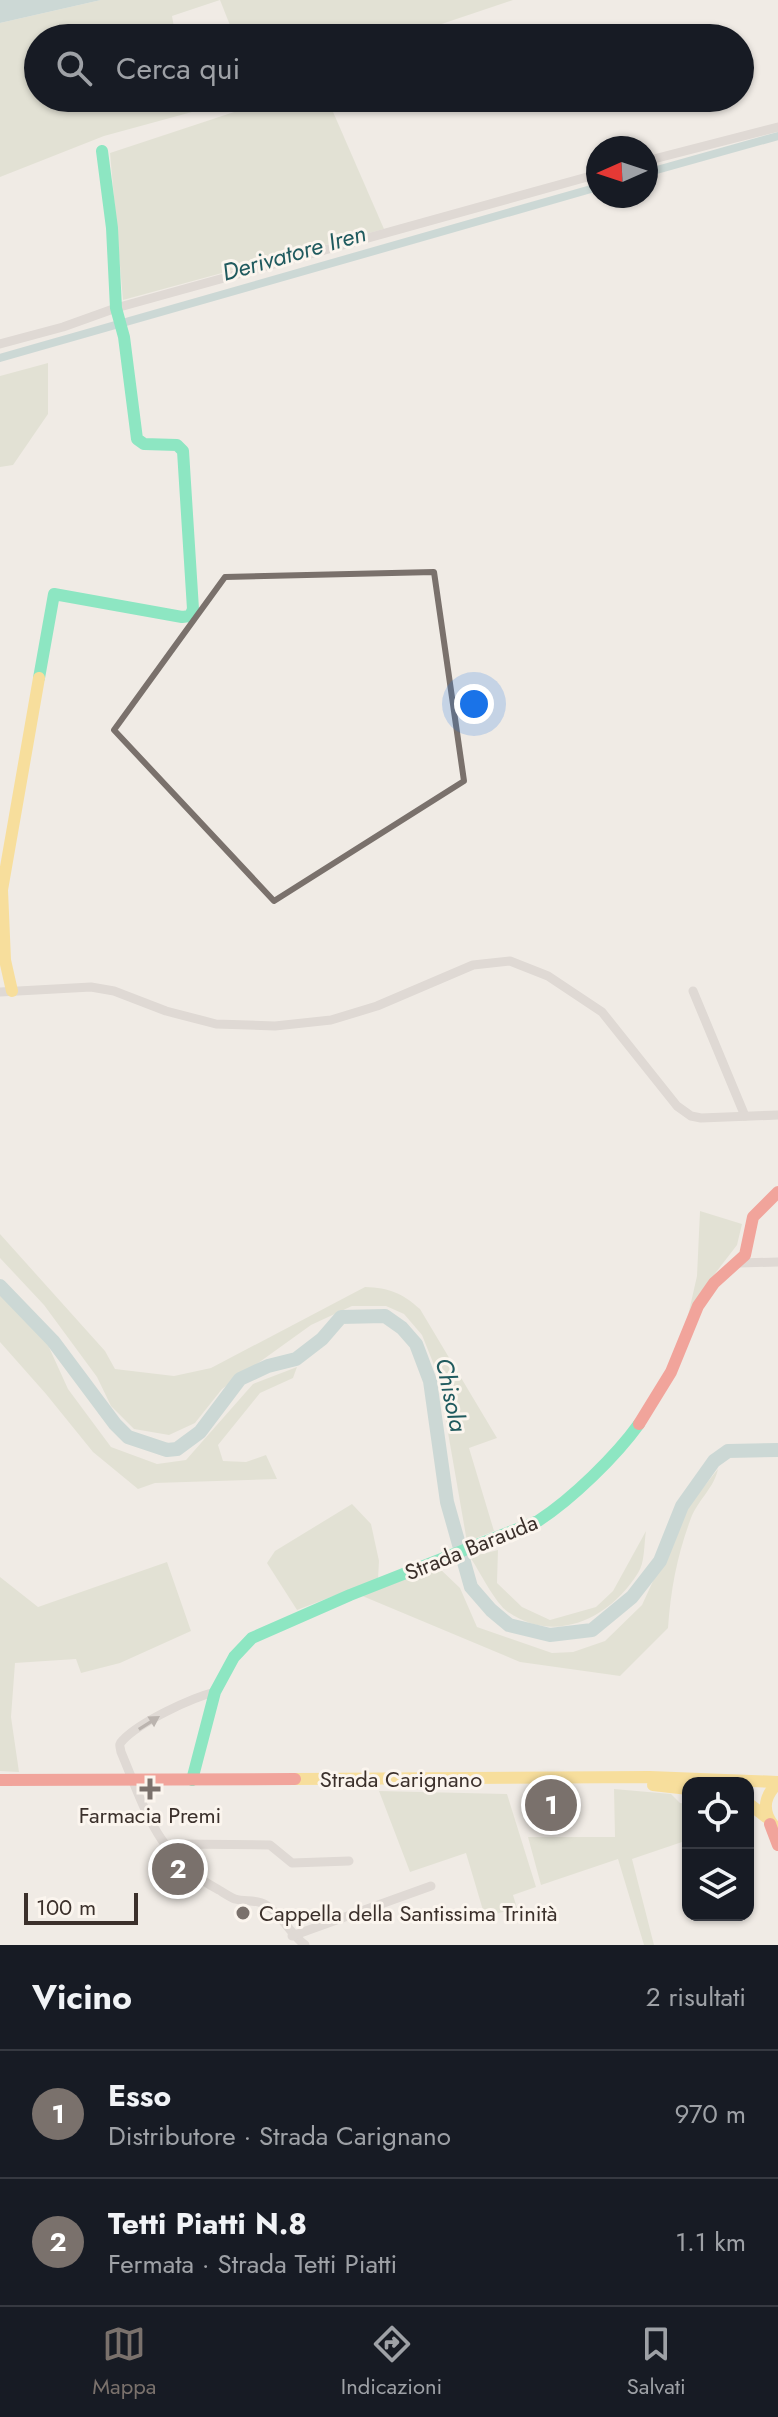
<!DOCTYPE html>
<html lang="it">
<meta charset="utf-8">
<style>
:root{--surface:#171b24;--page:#20242c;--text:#f1f3f6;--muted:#9ea1a6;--line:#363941;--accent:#7a716c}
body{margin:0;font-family:Jost,sans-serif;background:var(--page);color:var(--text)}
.controls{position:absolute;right:24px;bottom:24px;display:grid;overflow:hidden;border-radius:16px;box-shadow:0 2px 6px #0004}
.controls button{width:72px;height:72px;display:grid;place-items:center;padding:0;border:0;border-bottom:2px solid var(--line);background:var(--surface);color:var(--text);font:40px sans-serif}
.compass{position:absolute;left:586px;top:136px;width:72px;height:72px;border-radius:50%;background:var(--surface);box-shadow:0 2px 6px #0004;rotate:267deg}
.scale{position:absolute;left:24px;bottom:20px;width:114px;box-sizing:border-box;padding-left:8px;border:4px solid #3b302b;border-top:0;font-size:22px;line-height:28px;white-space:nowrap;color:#3b302b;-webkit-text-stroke:6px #fbf5ee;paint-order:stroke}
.you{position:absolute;left:474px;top:704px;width:28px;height:28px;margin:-20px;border:6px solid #fff;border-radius:50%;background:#1a73e8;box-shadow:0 0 0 12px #1a73e833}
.badge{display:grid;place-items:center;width:52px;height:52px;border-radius:50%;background:var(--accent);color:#fff;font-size:26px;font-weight:700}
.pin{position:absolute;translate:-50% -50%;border:4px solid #fff;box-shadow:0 2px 8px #0006}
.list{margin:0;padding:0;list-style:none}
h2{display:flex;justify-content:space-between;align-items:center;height:104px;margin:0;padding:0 32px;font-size:34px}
h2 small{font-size:26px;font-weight:400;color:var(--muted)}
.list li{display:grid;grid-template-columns:52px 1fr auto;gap:24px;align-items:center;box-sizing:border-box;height:128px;padding:0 32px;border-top:2px solid var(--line)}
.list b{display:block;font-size:30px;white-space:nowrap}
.list p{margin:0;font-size:26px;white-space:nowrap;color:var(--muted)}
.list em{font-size:26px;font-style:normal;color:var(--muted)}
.icon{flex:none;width:44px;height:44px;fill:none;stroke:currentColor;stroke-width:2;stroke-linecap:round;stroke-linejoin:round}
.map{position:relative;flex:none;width:778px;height:1945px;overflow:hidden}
.search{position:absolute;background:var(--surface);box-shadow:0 2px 6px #0004;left:24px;right:24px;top:24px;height:88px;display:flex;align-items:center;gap:20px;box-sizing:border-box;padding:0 28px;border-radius:44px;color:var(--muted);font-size:30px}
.sheet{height:360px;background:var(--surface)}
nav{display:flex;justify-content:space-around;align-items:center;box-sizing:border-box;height:112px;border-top:2px solid var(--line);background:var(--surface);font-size:22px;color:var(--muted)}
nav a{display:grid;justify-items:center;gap:4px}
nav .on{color:var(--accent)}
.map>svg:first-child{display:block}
.green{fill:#d1d6bf}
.water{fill:#a1c2c1}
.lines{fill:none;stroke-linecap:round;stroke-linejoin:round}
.canal{stroke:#a1c2c1;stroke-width:8}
.river{stroke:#a1c2c1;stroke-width:14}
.street{stroke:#c9c3be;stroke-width:9}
.fast{stroke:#16e098;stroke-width:12}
.slow{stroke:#ffcf43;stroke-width:12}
.jam{stroke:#f24e42;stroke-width:12}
.oneway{fill:#7b726d}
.marked{fill:none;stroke:#7a716c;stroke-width:6;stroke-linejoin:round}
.poi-dot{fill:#7a716c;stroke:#fbf5ee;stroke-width:3}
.labels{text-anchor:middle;stroke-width:6;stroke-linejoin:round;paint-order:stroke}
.street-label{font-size:22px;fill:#3b302b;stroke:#fbf5ee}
.poi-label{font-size:22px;fill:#3b302b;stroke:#fbf5ee}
.water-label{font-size:24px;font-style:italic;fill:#1f5a5e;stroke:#fbf5ee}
</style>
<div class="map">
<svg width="778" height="1945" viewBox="0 0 778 1945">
<rect width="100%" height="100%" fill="#f0ebe5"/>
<g class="green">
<polygon points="101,0 220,0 172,16 176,38 38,38 38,98 189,98 192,112 104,136 0,177 0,23"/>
<polygon points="220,0 513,0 400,38 235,38"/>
<polygon points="276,98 327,98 384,229 123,300 110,153"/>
<polygon points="48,363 48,414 13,465 0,467 0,376"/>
<polygon points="700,1211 742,1224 737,1245 700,1293 687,1320 697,1276"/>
<path d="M0,1234L105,1351L115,1369L174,1376L211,1368L365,1287C390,1288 402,1293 420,1309L497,1438L469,1448L494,1531L467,1542L438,1375L422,1335L404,1314L386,1306H352L311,1325L222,1389L195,1423L169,1435L134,1429L111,1406L97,1377L44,1305L0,1258Z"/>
<polygon points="0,1295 23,1316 48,1345 68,1389 111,1447 157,1464 186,1460 253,1384 297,1367 293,1378 260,1393 218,1445 223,1461 246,1462 266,1455 277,1479 155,1483 138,1489 93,1452 46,1394 0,1342"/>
<path d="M718,1469C714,1488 698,1500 691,1518C677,1556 671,1588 668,1628L620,1676L520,1662L360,1595L438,1567L460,1588L477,1627L552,1653L573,1652L605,1641L642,1605L686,1509Z"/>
<polygon points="352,1504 371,1524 379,1561 378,1579 297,1610 267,1563 275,1551"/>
<path d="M646,1531C644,1543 645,1563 638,1573C610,1618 556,1645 508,1612C495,1603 480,1572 470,1557L498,1550L497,1583L522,1607L550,1620L596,1607L613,1591Z"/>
<polygon points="167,1562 191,1631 120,1663 81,1673 76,1659 15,1663 11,1717 19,1772 0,1771 0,1577 38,1607"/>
<polygon points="614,1789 671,1794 680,1803 688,1804 688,1840 632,1859 654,1945 644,1945 618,1859 541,1885 528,1837 615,1837"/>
<polygon points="379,1791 507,1794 536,1887 513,1895 517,1908 485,1917 466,1853 410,1872"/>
</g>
<polygon class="water" points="0,0 101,0 0,23"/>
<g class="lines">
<g class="canal">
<polyline points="646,173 778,136"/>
<polyline points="0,358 598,187"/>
</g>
<polyline class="river" points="0,1286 53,1341 115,1424 128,1437 167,1450 177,1449 200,1432 240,1379 268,1366 296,1359 322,1339 341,1317 385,1316 402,1328 416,1344 430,1381 447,1502 471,1587 491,1610 509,1625 550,1635 592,1630 632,1597 660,1561 682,1506 714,1461 728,1451 778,1450"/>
<g class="street">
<polyline points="646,161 778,127"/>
<polyline points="0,344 63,327 116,308 598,174"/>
<polyline points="693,991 745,1116"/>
<polyline points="0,992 91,987 114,991 166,1011 216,1024 275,1026 331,1020 377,1006 473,965 510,961 548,976 602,1012 677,1106 691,1116 701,1118 778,1115"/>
<polyline points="739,1263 778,1262"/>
<path d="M215,1692C191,1698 140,1722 123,1740C118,1745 120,1745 121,1752C146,1811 157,1857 219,1890C224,1893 230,1897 235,1899C245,1902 257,1899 266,1905C281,1914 290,1934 305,1945"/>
<polyline points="168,1848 178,1844 270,1845 292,1863 349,1861"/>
<polyline points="292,1936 431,1886"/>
</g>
<g class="fast">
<polyline points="39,678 54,594 182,617 190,616 193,609 183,451 177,445 144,444 137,439 124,337 116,308 112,228 102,151"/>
<path d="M192,1780L215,1692L234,1657L252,1638L350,1595L538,1521C572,1499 616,1456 639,1424"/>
</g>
<g class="slow">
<polyline points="12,991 5,960 2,890 39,678"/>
<polyline points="295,1779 650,1777 778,1782"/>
<polyline points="653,1785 688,1789"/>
<polyline points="748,1803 766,1817"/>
<path d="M777,1829C762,1814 762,1798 778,1783"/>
</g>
<g class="jam">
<polyline points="639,1424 671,1372 698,1306 714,1283 745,1255 753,1217 778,1192"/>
<polyline points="0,1780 295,1779"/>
<polyline points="770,1824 778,1845"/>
</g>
</g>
<defs><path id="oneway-solid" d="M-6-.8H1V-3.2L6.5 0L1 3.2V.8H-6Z" transform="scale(2)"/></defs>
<use class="oneway" href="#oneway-solid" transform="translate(149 1723) rotate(-32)"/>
<path d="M0 0H778V1945H0ZM434,572L464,781L274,901L114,730L225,577Z" fill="#f0ebe5" fill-opacity=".55" fill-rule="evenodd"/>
<path class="marked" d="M434,572L464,781L274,901L114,730L225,577Z"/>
<g class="poi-dot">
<path d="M146 1777h8v8h8v8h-8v8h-8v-8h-8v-8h8z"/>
<circle cx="243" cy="1913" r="8"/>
</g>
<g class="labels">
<g class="street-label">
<text transform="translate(471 1547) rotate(-22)" y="8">Strada Barauda</text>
<text x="401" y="1787">Strada Carignano</text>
</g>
<g class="poi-label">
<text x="150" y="1823">Farmacia Premi</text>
<text x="259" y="1921" text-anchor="start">Cappella della Santissima Trinità</text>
</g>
<g class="water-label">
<text transform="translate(294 253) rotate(-16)" y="8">Derivatore Iren</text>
<text transform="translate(451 1395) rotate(78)" y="8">Chisola</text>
</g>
</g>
</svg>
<div class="controls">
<button><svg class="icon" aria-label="locate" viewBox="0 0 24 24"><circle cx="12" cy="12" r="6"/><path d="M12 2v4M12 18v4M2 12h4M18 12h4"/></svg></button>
<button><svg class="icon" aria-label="layers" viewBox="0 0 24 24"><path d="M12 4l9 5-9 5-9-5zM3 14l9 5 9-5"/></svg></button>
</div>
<svg class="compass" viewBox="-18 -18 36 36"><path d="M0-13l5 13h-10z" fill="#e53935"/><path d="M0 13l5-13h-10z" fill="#9ea1a6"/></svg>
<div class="scale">100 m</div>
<div class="you"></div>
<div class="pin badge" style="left:551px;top:1805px">1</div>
<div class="pin badge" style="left:178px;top:1869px">2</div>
<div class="search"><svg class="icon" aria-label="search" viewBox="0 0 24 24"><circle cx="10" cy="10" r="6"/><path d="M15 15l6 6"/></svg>Cerca qui</div>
</div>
<section class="sheet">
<h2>Vicino<small>2 risultati</small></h2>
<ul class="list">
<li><span class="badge">1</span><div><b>Esso</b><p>Distributore · Strada Carignano</p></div><em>970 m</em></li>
<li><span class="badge">2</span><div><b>Tetti Piatti N.8</b><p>Fermata · Strada Tetti Piatti</p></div><em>1.1 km</em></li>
</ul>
</section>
<nav>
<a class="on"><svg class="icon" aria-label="map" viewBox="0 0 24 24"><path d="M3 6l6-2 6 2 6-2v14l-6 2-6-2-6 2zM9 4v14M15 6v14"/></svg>Mappa</a>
<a><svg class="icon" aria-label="directions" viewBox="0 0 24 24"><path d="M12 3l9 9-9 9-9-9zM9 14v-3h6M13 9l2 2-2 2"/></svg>Indicazioni</a>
<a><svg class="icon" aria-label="saved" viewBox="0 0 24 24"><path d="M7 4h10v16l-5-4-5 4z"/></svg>Salvati</a>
</nav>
